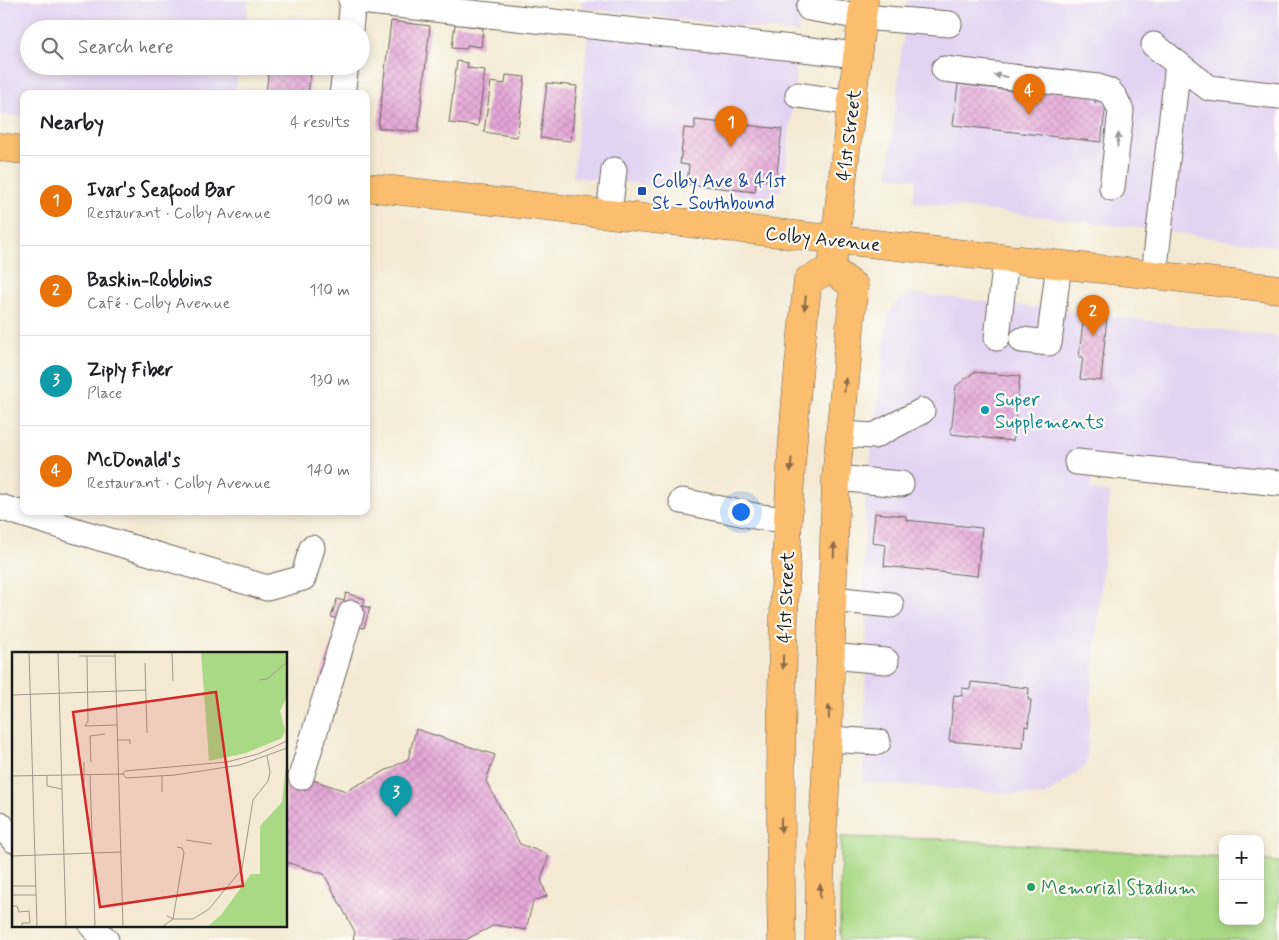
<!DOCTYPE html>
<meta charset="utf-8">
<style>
:root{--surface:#fff;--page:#f2f2f2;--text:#202124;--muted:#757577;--line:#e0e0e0;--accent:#1f6fb2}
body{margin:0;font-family:Mynerve,sans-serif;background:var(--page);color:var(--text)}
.controls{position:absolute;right:15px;bottom:15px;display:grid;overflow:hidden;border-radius:10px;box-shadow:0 2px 8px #0003}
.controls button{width:45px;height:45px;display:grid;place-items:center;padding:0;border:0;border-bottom:1px solid var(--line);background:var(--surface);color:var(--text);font:25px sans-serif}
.you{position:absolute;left:740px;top:511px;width:18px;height:18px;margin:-12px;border:4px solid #fff;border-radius:50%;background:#1a73e8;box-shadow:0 0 0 8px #1a73e833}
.badge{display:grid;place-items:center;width:32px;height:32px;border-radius:50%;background:var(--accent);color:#fff;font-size:16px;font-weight:700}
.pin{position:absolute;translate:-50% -41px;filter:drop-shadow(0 1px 2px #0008)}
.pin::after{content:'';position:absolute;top:26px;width:18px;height:15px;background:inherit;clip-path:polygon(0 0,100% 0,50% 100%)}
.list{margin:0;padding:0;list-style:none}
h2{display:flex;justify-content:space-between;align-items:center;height:65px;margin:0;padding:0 20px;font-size:21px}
h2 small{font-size:16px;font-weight:400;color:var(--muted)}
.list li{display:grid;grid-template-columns:32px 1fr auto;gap:15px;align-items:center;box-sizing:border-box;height:90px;padding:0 20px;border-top:1px solid var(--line)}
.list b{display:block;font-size:19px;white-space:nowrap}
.list p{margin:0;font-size:16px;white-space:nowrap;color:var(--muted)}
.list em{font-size:16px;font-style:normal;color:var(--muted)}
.icon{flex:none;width:28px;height:28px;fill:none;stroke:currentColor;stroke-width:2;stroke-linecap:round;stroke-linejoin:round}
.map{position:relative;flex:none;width:1279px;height:940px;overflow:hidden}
.search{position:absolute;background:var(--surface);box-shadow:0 2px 8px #0003;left:20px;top:20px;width:350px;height:55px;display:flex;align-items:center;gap:12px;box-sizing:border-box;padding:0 18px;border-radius:28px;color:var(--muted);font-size:19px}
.panel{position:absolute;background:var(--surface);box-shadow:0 2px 8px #0003;left:20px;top:90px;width:350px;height:425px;border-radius:10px}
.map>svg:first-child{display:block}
.built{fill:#e3d3f2}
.green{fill:#aad986;stroke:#637a51}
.building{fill:url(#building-cross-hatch)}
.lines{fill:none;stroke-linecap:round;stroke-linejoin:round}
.minor-casing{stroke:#68645c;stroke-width:27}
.major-casing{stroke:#68645c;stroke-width:29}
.minor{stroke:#fff;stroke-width:25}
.major{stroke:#fbbd6e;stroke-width:28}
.oneway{fill:#999}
.oneway2{fill:#8c6c45}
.transit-dot{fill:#1a4fb4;stroke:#fdfcf7;stroke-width:2}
.culture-dot{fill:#0f9aa8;stroke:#fdfcf7;stroke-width:2}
.leisure-dot{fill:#2e9e5b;stroke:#fdfcf7;stroke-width:2}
.labels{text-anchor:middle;stroke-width:4.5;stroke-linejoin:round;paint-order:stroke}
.street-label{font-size:19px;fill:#1c1c1c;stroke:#fdfcf7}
.transit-label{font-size:19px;fill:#164399;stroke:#fdfcf7;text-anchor:start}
.culture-label{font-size:19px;fill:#0d838f;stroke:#fdfcf7;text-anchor:start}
.leisure-label{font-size:19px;fill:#27864d;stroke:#fdfcf7;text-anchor:start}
.inset-road{fill:none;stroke:#9e988a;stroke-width:1}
.view{fill:#d62828;fill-opacity:0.15;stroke:#d62828;stroke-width:2.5}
.inset-edge{fill:none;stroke:#1c1c1c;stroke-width:2.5}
</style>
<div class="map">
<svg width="1279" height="940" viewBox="0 0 1279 940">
<defs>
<pattern id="building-cross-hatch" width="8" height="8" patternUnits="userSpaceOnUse" patternTransform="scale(1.25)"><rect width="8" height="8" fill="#e5a6d7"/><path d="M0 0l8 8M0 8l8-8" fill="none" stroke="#c48eb8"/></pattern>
</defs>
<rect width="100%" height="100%" fill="#fdfcf7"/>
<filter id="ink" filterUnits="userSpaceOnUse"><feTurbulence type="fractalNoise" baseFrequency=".02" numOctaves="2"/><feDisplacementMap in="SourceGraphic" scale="10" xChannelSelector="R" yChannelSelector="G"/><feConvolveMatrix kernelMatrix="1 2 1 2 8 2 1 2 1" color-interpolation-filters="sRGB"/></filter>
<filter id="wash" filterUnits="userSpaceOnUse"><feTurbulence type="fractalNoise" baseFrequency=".0096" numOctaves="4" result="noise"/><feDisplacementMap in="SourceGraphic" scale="20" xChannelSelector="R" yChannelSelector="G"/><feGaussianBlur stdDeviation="1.12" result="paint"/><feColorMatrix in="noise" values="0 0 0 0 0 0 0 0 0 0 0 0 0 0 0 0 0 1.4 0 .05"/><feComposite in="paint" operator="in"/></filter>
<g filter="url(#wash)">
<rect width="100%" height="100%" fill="#f4ead4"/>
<g class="built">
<polygon points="0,0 249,0 245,29 29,29 29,66 239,66 235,94 24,94 24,117 0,115"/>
<polygon points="583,0 802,0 798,33 582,8"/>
<polygon points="907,0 1279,0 1279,247 1139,228 913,202 916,179 888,176"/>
<polygon points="588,35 798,58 784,181 781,190 764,197 573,177"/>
<polygon points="909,293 1077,312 1279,337 1279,473 1094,458 1090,489 1110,493 1093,670 1086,766 1045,796 863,782 867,614 862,613 866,495 870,461 876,419 887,317 895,304"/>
</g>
<polygon class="green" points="841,837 942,839 1223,858 1223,921 1260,921 1260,860 1279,862 1279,940 840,940 840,912"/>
<g id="blocks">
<g class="building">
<polygon points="391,21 430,26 418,132 378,128"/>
<polygon points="455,24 483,28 481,47 467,45 466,49 452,48"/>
<polygon points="457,61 468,63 467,68 485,70 478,126 449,123"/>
<polygon points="269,67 311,72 308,94 266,94"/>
<polygon points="506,75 525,77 517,137 484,132 491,82 505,84"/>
<polygon points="547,83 577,86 571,141 540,138"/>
<polygon points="958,84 1016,91 1017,84 1095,95 1095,103 1106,104 1101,142 953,125"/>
<polygon points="695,120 782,129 776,182 757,179 755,192 687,184 689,165 680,164 684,128 695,129"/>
<polygon points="1084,313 1107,316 1101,381 1080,379 1083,357 1079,357"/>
<polygon points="974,372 1020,376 1013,441 951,434 956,386"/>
<polygon points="875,513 906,516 906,520 982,528 977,576 884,566 886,545 872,543"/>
<polygon points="346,593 365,599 363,606 370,608 364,628 355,626 309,779 346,791 408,759 416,729 495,755 486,781 520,844 549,855 541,880 547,896 533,901 526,930 495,925 465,940 353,940 355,932 324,874 286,862 286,772 292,774 339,619 331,617 337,599 344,601"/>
<polygon points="971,682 1029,688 1028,700 1031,700 1028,727 1025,726 1023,748 949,741 954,695 962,696 962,688 970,689"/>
</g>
</g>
</g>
<g filter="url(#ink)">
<use href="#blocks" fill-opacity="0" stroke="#68645c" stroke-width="1"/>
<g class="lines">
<defs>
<g id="minor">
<polyline points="351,0 857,55"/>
<polyline points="809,8 862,17 949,24"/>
<polyline points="350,29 353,0"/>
<polyline points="1154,45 1178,64"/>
<polyline points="944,69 1098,87 1109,91 1115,98 1121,111 1112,188"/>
<polyline points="342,94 346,66"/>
<polyline points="798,95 852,103"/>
<polyline points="609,214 614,170"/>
<polyline points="1154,275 1178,64 1209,88 1279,96"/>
<polyline points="997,338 1006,258"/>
<polyline points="1022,340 1049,343 1059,264"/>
<polyline points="840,434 874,436 922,411"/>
<polyline points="1077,462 1279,483"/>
<polyline points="836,478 901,484"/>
<polyline points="682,501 760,517 788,520"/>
<polyline points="0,507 77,531 267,588 303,578 312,548"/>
<polyline points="832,599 891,605"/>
<polyline points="830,656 886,661"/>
<polyline points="828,739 878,742"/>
<polyline points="301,777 351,613"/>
<polyline points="0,824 14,840"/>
<polyline points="92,926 106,940"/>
</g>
<g id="major">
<polyline points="0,147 24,150"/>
<polyline points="366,187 1279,289"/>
<polyline points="833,258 864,0"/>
<path d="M782,940C780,886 781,832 781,778C782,612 788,445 808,280L831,269"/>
<polyline points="819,940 820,879 828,739 836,478 854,286 831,269"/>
</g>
</defs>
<use href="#minor" class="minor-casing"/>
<use href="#major" class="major-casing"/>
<use href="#minor" class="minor"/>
<use href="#major" class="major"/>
</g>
<defs><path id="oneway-solid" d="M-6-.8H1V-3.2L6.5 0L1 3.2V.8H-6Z" transform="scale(1.25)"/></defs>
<g class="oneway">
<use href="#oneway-solid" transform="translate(1001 76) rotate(-173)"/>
<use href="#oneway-solid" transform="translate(1118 140) rotate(-84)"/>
</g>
<g class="oneway2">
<use href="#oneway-solid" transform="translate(805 303) rotate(96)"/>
<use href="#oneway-solid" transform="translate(845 385) rotate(-84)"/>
<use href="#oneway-solid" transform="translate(791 465) rotate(94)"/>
<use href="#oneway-solid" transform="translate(834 550) rotate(-88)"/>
<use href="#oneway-solid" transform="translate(783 662) rotate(91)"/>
<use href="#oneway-solid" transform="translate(829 712) rotate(-89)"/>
<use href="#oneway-solid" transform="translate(781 825) rotate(90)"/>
<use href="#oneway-solid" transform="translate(820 891) rotate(-89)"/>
</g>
</g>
<rect class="transit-dot" x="637" y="186" width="10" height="10" rx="2.5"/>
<circle class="culture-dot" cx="985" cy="410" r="5"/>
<circle class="leisure-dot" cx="1031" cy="887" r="5"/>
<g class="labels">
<g class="street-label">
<text transform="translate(848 135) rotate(-83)" y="7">41st Street</text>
<text transform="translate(823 238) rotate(6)" y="7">Colby Avenue</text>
<text transform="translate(785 597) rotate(-88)" y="7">41st Street</text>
</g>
<g class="transit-label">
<text x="652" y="187">Colby Ave &amp; 41st<tspan x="652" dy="22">St - Southbound</tspan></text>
</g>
<g class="culture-label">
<text x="995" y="406">Super<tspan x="995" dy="22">Supplements</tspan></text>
</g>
<g class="leisure-label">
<text x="1041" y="894">Memorial Stadium</text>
</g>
</g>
<g transform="translate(12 652)">
<rect width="275" height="275" fill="#f4ead4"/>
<path d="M189,0H275V45L268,59L273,78L270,86L234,101L197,109Z" fill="#aad986"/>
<path d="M275,106V275H195L209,263L239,222H248V174L270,150Z" fill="#aad986"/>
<path class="inset-road" d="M46,0L54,275M103,0L111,275M160,0L161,29M67,4H103M75,4L76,69L73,74L105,73M133,11L135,81M248,28L255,27L275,10M0,43L134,38M106,88H118V92M72,110V131M79,110L78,84L93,82M111,122L113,119L215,110L246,102L275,89M78,123L83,275M0,124L111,122L114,126L163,123L228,113L275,96M35,124V134L50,137M150,140V124M174,188L200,192M0,204L109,200M0,234H24M0,243H24M0,254H5L7,260L17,259L18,271H10V275M155,264L161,267L172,201L170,196L165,195M25,275L17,1L45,0M150,275L161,267H181L197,257L230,217L241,148L256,129L258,120L255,104"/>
<path class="view" d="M204,40L231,234L88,255L61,60Z"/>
<rect width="275" height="275" class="inset-edge"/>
</g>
</svg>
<div class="controls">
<button>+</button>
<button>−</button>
</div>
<div class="you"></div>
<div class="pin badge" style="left:731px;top:147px;background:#e8710a">1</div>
<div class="pin badge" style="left:1093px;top:336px;background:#e8710a">2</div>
<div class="pin badge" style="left:396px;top:817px;background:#0f9aa8">3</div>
<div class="pin badge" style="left:1029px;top:115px;background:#e8710a">4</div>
<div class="search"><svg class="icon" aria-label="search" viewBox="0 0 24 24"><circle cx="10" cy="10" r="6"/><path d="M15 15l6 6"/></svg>Search here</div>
<section class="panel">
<h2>Nearby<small>4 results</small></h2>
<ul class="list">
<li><span class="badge" style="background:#e8710a">1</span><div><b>Ivar's Seafood Bar</b><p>Restaurant · Colby Avenue</p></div><em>100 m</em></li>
<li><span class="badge" style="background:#e8710a">2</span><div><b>Baskin-Robbins</b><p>Café · Colby Avenue</p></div><em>110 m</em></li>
<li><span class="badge" style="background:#0f9aa8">3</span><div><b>Ziply Fiber</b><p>Place</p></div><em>130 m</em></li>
<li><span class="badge" style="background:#e8710a">4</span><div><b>McDonald's</b><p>Restaurant · Colby Avenue</p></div><em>140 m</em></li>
</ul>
</section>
</div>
